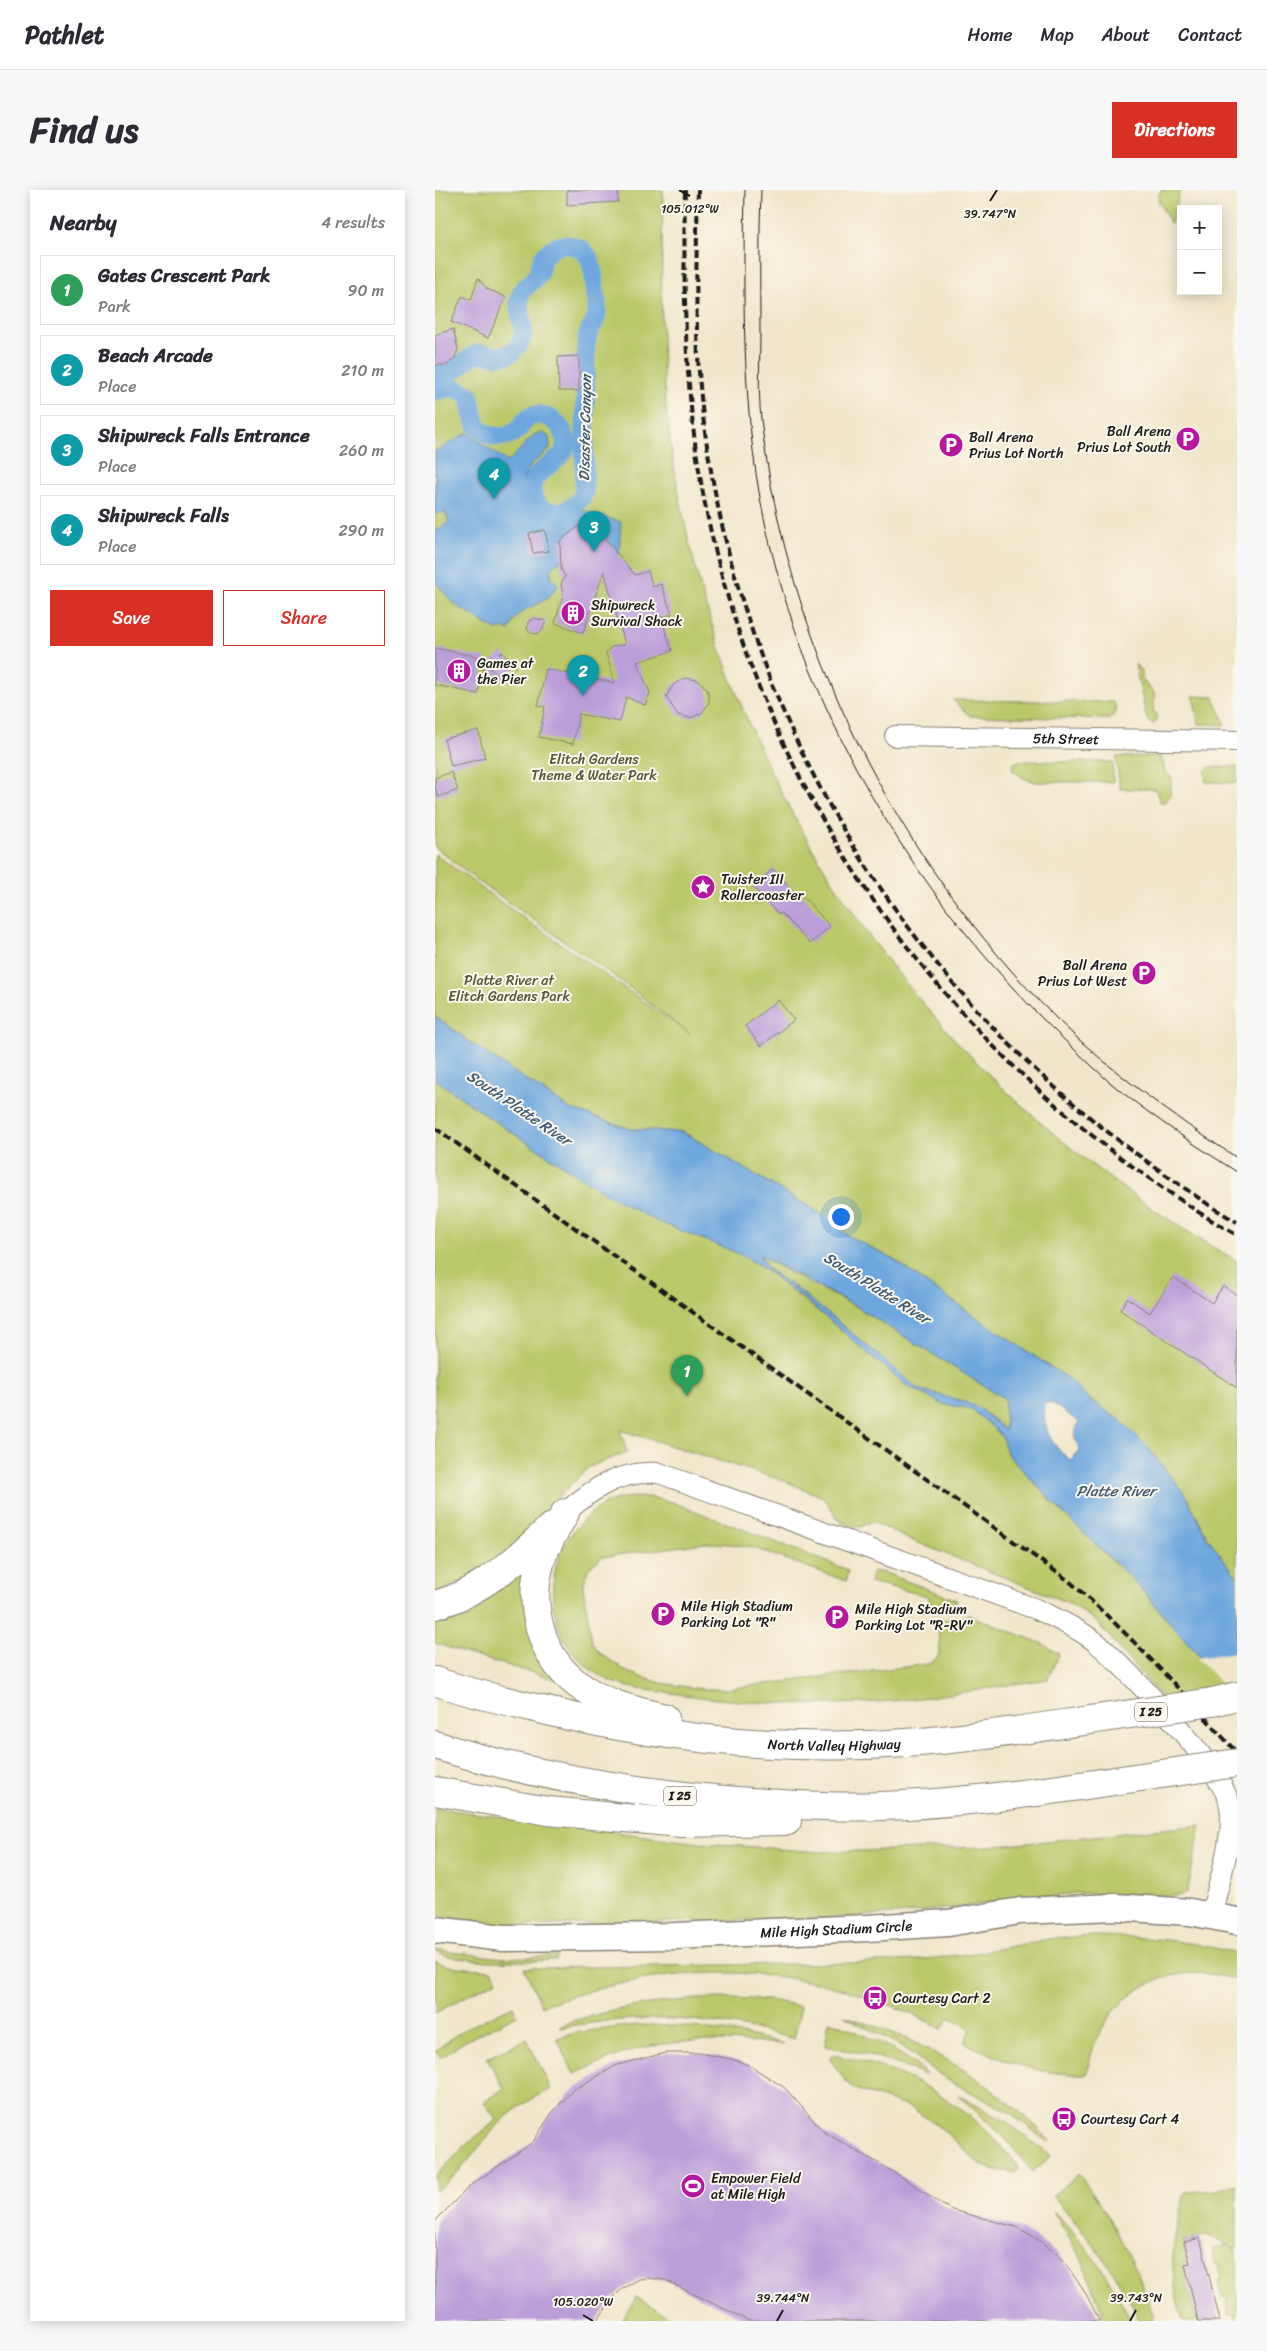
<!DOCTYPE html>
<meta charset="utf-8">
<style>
:root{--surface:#fff;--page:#f7f7f7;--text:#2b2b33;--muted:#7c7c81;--line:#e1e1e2;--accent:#d93025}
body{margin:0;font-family:Sriracha,sans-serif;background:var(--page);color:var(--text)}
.controls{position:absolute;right:15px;top:15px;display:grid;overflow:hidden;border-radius:0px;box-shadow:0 2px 12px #0003}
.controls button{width:45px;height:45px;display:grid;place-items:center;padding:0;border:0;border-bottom:1px solid var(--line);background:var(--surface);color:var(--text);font:25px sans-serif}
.you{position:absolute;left:405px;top:1026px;width:18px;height:18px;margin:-12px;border:4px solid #fff;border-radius:50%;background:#1a73e8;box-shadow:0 0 0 8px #1a73e833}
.badge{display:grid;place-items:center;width:32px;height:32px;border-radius:50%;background:var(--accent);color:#fff;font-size:16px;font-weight:700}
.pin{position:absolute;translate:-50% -41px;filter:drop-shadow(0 1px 2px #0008)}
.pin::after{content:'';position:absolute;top:26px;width:18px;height:15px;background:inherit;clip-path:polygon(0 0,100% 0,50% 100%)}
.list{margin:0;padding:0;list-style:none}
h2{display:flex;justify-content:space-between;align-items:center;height:65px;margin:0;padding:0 20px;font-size:21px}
h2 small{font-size:16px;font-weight:400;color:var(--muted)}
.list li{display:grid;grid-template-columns:32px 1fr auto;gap:15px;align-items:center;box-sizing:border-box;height:70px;margin:0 10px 10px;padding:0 10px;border:1px solid var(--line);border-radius:0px}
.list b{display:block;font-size:19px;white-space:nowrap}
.list p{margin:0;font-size:16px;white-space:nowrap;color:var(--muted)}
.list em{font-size:16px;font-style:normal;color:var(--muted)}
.actions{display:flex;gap:10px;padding:15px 20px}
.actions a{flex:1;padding:11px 0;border:1px solid var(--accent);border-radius:0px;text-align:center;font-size:18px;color:var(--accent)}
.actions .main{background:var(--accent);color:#fff}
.map{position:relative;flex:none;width:802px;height:2131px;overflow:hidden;border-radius:0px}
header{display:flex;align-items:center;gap:30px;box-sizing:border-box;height:70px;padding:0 25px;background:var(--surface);border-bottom:1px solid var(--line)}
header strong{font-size:24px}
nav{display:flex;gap:28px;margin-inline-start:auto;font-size:18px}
.intro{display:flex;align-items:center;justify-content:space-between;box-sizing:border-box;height:120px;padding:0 30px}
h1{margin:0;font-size:35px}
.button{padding:12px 22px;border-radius:0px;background:var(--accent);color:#fff;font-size:18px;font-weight:700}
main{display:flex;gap:30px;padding:0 30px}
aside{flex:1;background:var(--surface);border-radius:0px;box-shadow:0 2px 12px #0003}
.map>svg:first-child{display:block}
.green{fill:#bbc86a;stroke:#6c7243}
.water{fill:#6ea7de;stroke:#45627d;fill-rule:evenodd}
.pier{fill:#f1e6cb}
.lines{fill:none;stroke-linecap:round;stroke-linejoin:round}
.canal{stroke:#6ea7de;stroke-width:19}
.building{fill:#bb9ed9}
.minor-casing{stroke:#868174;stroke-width:22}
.tertiary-casing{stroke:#868174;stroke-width:29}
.motorway-casing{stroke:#868174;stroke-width:30}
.minor{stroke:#fff;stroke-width:20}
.tertiary{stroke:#fff;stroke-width:26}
.motorway{stroke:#fff;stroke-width:28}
.tram{stroke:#1c1c1c;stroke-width:1}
.rail{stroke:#1c1c1c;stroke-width:4;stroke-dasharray:8 4;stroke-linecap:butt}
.motorway-bridge-casing{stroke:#868174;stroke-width:30;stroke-linecap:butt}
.motorway-bridge{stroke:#fff;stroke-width:28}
.ticks{fill:none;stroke:#1c1c1c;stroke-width:2}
.labels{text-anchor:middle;stroke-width:4;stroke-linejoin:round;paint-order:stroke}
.shield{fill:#fbf7ec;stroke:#5f5e5a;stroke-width:1}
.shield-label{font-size:12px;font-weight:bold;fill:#1c1c1c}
.poi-label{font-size:14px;fill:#1c1c1c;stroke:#fbf7ec;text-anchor:start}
.street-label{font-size:14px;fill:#1c1c1c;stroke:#fbf7ec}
.park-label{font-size:14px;fill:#545837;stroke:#fbf7ec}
.water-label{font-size:15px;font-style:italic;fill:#415b73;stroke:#fbf7ec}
.ticks-label{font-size:12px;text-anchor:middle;fill:#1c1c1c;stroke:#fbf7ec;stroke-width:4;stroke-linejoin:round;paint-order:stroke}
</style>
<header>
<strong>Pathlet</strong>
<nav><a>Home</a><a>Map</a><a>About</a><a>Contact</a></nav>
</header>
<div class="intro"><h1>Find us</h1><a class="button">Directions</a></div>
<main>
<aside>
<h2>Nearby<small>4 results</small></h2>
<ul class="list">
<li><span class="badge" style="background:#2e9e5b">1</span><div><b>Gates Crescent Park</b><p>Park</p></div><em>90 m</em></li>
<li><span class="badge" style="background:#0f9aa8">2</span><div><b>Beach Arcade</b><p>Place</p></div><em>210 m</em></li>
<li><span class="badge" style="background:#0f9aa8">3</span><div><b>Shipwreck Falls Entrance</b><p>Place</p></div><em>260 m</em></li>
<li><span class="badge" style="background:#0f9aa8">4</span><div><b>Shipwreck Falls</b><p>Place</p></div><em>290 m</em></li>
</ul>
<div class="actions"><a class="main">Save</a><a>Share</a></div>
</aside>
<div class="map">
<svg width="802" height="2131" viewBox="0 0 802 2131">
<rect width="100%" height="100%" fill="#fbf7ec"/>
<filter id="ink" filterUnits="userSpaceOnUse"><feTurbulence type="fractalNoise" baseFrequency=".02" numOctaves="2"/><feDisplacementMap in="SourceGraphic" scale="10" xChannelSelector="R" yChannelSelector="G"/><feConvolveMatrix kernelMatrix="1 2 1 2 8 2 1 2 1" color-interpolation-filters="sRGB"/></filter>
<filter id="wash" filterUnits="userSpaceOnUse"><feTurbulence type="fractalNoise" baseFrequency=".0096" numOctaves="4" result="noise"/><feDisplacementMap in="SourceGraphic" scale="20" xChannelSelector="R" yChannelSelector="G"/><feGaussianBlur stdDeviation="1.12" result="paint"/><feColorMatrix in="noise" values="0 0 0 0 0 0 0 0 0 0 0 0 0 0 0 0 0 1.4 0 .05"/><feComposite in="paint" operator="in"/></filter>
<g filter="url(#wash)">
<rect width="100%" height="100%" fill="#f1e6cb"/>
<g class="green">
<path d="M0,0H228C227,84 223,168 235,251C285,603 494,897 802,1071V1387L772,1347L752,1307L713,1258L686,1231L653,1208L635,1190L492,1094L460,1070L412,1045L383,1022L248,942L196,939L135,919L43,858L0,826V664L66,712L255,844L182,788L40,689L0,657Z"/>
<polygon points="726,0 745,0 736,34 723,10"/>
<polygon points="700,474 707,482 707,489 719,503 720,509 718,521 722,524 722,530 719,534 712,530"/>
<polygon points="758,506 779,507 790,535 764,534"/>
<polygon points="518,510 678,512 680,514 681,523 674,529 535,526"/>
<polygon points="726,566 730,581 737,588 735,606 731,612 725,612 720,599 685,599 681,567"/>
<polygon points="583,571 678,572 678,592 602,592 590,589 577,580 578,574"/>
<polygon points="774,577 802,577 802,593 771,592 770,581"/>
<polygon points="0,889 58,930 173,1005 302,1063 324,1075 481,1198 423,1148 362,1099 334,1080 323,1065 377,1095 422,1117 570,1209 570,1240 544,1218 537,1219 566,1245 573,1265 631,1326 703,1395 742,1441 802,1508 736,1519 661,1431 636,1414 471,1348 436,1331 426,1337 415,1336 405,1331 388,1307 347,1290 185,1240 192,1262 154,1277 130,1300 81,1353 52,1379 0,1404"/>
<path d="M213,1307L237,1312L413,1380L411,1391L319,1358L296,1354L270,1353L167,1367L153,1379L148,1397L157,1452L165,1463L192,1482L226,1493L267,1499H290L494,1474C511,1466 504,1447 501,1432L533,1425L606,1453L624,1464L613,1489C564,1496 516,1505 467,1510C395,1517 321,1515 249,1505C227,1501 200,1501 178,1492C115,1467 98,1387 143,1336C153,1324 165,1315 179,1310C190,1307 202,1307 213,1307Z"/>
<polygon points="105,1353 95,1385 130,1492 29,1463 0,1453 0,1430 23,1421"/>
<polygon points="438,1381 450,1383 522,1410 519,1419 498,1423 493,1406 435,1392"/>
<polygon points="0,1618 255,1652 384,1662 553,1657 766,1635 752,1704 741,1706 641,1703 474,1723 393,1728 69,1736 0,1725"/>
<path d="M660,1746C708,1747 756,1750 802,1764V1790C728,1766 664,1808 652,1884C607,1886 568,1872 529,1852L536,1839L514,1827L507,1839C378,1771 244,1767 107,1816L89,1778L420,1773L483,1770L547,1762L619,1748Z"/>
<path d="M0,1760L68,1768L121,1766V1770C96,1771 17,1775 0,1760Z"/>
<polygon points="0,1771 12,1776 57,1780 62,1790 0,1823"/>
<path d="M297,1808L334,1810L366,1816L359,1849C281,1826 204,1823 124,1838C131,1832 144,1829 153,1827C200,1814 248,1808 297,1808Z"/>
<polygon points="78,1816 82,1825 30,1851 6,1868 0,1861 26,1841"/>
<path d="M409,1826C488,1848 557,1892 615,1950L613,1952L574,1922L511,1889L468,1857Z"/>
<path d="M394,1831C418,1839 477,1865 491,1885L440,1866L390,1856Z"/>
<path d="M202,1835C252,1835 300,1840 349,1854C300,1851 247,1847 199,1860C179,1866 159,1876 139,1884L122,1848L145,1842Z"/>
<path d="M92,1849L116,1899C99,1908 81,1917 67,1931C43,1954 29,1983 0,2001V1987L31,1955L62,1930L49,1912L69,1898L52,1868Z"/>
<path d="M397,1865C474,1878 538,1916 585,1979L580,1983L557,1979L544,1974L510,1941L477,1918L420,1899L412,1893L396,1871Z"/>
<polygon points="523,1905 572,1932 616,1966 597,1982 569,1947"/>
<path d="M644,1984C677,2028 704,2078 720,2131H705C683,2084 653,2044 617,2006Z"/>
<path d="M802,1994V2060L772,2045L748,2051L753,2072L748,2073L761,2131H748C732,2083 737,2050 750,2002L782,2000Z"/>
<path d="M618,2021C650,2051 677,2091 696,2131H671L646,2068Z"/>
<polygon points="793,2055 802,2061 802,2131 800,2124 794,2125 791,2107 787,2108 784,2091 787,2089 783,2075 780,2075 777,2059"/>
<polygon points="201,2107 241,2131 187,2131"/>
</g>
<g class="water">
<path d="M33,242L40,249L73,272L100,244L108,243L114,247L115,259C100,271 86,279 89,301C104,319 121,339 146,320L186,332L184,366L154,328L130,365L116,380V388L124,395C119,400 115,407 110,410C91,421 83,418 74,441L70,438L61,440L19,414L0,392V342L14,332L10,322L0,324V262Z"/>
<path d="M0,826L43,858L135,919L196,939L248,942L383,1022L412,1045L460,1070L492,1094L635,1190L653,1208L686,1231L713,1258L752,1307L772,1347L802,1387V1508L742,1441L703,1395L631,1326L573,1265L566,1245L537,1219L507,1214L469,1194L372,1111L324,1075L302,1063L219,1030L173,1005L58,930L0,889ZM324,1065L422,1117L570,1209V1240L544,1218L527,1211L483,1199L423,1148L362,1099L334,1080ZM610,1212L618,1214L644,1232L639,1244L645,1262L639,1265L637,1271C617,1258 606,1236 610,1212Z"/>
</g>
<polygon class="pier" points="802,1462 802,1510 762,1468"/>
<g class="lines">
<g class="canal">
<path d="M0,182C25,186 25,170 44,163C57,165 70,170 80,159C97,142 83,130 84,112C84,98 96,95 103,85C105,80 105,75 107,70C113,58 126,52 139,56C159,62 158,83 160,100C161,108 163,116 162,123C161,135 151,140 151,155"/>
<path d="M0,201L18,197L34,205C38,215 36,227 43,237C52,248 70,250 81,241C86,237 89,230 94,227C106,221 121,229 127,240C144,273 97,274 97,298C97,329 138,330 149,302L151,159"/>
</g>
</g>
<g id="blocks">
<g class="building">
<polygon points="132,0 183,0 183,12 132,15"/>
<polygon points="43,88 52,99 71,107 53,148 16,132 27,106 36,110"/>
<polygon points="18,139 23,159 20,168 12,175 0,175 0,145"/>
<polygon points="144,166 144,201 124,201 123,167"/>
<polygon points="154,328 200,385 213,381 218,397 226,394 237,424 226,427 237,461 202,472 215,503 210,515 191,507 185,532 144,524 138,554 104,547 110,517 103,516 111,479 180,493 171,463 176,457 190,454 169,381 148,443 120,433 128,405 126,394 130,386 126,379 125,351"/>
<polygon points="110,340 114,361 98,363 94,343"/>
<polygon points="99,428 111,431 107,441 102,444 94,442 92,437 93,432"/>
<polygon points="0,458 50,468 43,504 0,495"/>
<polygon points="67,462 81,477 67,491 53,476"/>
<polygon points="250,488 263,490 272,499 274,506 274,512 267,523 255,528 243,525 231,507 238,495"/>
<polygon points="43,540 50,568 16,576 9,549"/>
<polygon points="16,582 23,600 3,607 0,597 0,588"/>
<polygon points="338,679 361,704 364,702 395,736 375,754 346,723 344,725 318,697"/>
<polygon points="343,810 359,830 326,856 310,836"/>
<polygon points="738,1087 777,1113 788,1096 802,1105 802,1198 685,1120 692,1108 715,1123"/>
<polygon points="231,1863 264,1863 296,1869 314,1875 350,1898 389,1942 469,1988 506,2014 517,2020 581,2037 598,2046 622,2064 633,2077 651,2104 665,2131 314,2131 230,2090 213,2088 204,2089 187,2099 178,2108 162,2131 0,2131 0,2032 4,2027 36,1995 98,1952 116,1924 138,1900 182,1875"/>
<polygon points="765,2048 785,2131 763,2131 750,2074 755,2073 749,2052"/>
</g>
</g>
</g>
<g filter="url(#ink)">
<use href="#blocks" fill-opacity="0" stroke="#868174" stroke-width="1"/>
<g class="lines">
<defs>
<g id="minor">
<path id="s1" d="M460,546L802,551"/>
<path d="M130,1323C158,1298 185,1280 224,1283L601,1419C621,1428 640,1437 658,1450C688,1473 790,1581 795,1616C800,1644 783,1696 776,1725"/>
</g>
<g id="tertiary">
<path id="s2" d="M0,1740L68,1748L239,1746L433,1738L513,1733L585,1721L680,1717L755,1722L802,1731"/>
</g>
<g id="motorway">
<path d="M130,1323C122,1338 111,1354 106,1370C92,1414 105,1466 142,1494C167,1513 199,1521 230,1528"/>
<path d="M0,1415C45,1403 82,1370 115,1338"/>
<path id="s3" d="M0,1491C27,1501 56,1507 84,1514C210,1547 341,1562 471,1553C532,1549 594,1539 655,1530"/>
<polyline points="777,1512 802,1506"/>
<path d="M0,1555C94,1585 190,1601 289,1610C341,1614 394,1618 447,1616C534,1613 620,1600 706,1587"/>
<polyline points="0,1601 113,1621 246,1633 352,1631"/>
</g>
</defs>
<use href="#minor" class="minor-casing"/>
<use href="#tertiary" class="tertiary-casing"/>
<use href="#motorway" class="motorway-casing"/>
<use href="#minor" class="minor"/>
<use href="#tertiary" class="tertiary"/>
<use href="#motorway" class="motorway"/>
<g class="tram">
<path d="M310,0C308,101 307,202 324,302C362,516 481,713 640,860C654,873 668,887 683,899C721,929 761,956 802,982"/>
<path d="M326,0C324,48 325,95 325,143C325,171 323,201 326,229C352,454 460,668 621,828C676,882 738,926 802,968"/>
</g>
<g class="rail">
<path d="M250,0C248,122 250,236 279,355C338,603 491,826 697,976C731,1000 765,1025 802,1045"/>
<path d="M263,0C261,78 259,157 269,234C307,530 469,796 710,970C740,991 770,1014 802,1032"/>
<path d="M0,938L634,1391C695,1444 748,1503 802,1563"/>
</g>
<defs>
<g id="motorway-bridge">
<polyline points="655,1530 777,1512"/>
<polyline points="706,1587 802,1573"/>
</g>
</defs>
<use href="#motorway-bridge" class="motorway-bridge-casing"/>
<use href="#motorway-bridge" class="motorway-bridge"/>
</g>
</g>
<path class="ticks" d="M244,0L255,6M555,11L562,0M148,2125L158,2131M342,2131L348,2120M695,2131L701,2120"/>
<defs>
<symbol id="parking-disc" viewBox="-11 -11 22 22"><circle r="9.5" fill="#b5179e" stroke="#fbf7ec"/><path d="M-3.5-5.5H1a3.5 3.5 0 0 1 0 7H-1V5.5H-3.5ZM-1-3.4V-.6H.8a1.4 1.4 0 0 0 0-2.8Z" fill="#fff"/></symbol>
<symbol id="building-disc" viewBox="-11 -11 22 22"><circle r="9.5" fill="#b5179e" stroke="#fbf7ec"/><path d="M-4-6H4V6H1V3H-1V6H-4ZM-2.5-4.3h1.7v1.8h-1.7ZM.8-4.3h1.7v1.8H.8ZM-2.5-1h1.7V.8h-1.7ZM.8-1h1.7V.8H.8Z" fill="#fff"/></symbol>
<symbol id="sight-disc" viewBox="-11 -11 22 22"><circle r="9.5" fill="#b5179e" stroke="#fbf7ec"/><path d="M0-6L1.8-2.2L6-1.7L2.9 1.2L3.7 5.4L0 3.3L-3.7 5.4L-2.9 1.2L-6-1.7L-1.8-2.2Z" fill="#fff"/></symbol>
<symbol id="bus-disc" viewBox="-11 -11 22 22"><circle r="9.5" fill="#b5179e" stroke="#fbf7ec"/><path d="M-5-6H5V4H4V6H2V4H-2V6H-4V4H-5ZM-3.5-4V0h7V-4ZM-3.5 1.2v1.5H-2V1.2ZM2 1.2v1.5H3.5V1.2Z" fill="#fff"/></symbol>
<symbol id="stadium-disc" viewBox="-11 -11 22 22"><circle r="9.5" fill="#b5179e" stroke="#fbf7ec"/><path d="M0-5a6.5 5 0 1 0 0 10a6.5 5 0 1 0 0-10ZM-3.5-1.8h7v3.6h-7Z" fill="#fff"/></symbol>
</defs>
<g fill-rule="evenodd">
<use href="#parking-disc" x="739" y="235" width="28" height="28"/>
<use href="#parking-disc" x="502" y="241" width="28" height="28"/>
<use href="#building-disc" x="124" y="409" width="28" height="28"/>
<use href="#building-disc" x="10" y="467" width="28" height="28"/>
<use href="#sight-disc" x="254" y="683" width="28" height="28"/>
<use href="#parking-disc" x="695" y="769" width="28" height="28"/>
<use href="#parking-disc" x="214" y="1410" width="28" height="28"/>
<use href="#parking-disc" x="388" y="1413" width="28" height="28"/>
<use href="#bus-disc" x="426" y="1794" width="28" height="28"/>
<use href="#bus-disc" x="615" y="1915" width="28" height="28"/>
<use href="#stadium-disc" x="244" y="1982" width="28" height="28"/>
</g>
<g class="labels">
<g class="shield">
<rect x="700" y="1512.5" width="32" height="19" rx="4"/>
<rect x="229" y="1596.5" width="32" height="19" rx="4"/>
</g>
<g class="shield-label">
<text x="716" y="1526">I 25</text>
<text x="245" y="1610">I 25</text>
</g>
<g class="poi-label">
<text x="736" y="246" text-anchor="end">Ball Arena<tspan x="736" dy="16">Prius Lot South</tspan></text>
<text x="534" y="252">Ball Arena<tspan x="534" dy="16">Prius Lot North</tspan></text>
<text x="156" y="420">Shipwreck<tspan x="156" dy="16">Survival Shack</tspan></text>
<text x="42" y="478">Games at<tspan x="42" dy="16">the Pier</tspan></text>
<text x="286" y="694">Twister III<tspan x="286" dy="16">Rollercoaster</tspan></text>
<text x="692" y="780" text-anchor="end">Ball Arena<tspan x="692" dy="16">Prius Lot West</tspan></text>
<text x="246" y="1421">Mile High Stadium<tspan x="246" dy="16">Parking Lot "R"</tspan></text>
<text x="420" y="1424">Mile High Stadium<tspan x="420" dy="16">Parking Lot "R-RV"</tspan></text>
<text x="458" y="1813">Courtesy Cart 2</text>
<text x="646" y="1934">Courtesy Cart 4</text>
<text x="276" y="1993">Empower Field<tspan x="276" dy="16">at Mile High</tspan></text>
</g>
<g class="street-label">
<text dy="5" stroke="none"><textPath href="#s1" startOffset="171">5th Street</textPath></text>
<text dy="5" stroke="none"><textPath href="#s3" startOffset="406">North Valley Highway</textPath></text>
<text dy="5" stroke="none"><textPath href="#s2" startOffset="402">Mile High Stadium Circle</textPath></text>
</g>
<g class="park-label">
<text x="159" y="574">Elitch Gardens<tspan x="159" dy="16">Theme &amp; Water Park</tspan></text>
<text x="74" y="795">Platte River at<tspan x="74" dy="16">Elitch Gardens Park</tspan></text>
</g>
<g class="water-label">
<text transform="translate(150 238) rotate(-89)" y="5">Disaster Canyon</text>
<text transform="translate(84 918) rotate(34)" y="5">South Platte River</text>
<text transform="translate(442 1098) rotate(32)" y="5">South Platte River</text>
<text x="681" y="1306">Platte River</text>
</g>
</g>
<g class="ticks-label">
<text x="255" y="23">105.012°W</text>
<text x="555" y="28">39.747°N</text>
<text x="348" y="2112">39.744°N</text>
<text x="701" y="2112">39.743°N</text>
<text x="148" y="2116">105.020°W</text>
</g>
</svg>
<div class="controls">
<button>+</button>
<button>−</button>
</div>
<div class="you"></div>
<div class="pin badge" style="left:252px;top:1206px;background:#2e9e5b">1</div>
<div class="pin badge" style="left:148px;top:506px;background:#0f9aa8">2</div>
<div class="pin badge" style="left:159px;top:362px;background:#0f9aa8">3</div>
<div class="pin badge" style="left:59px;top:309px;background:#0f9aa8">4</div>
</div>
</main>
